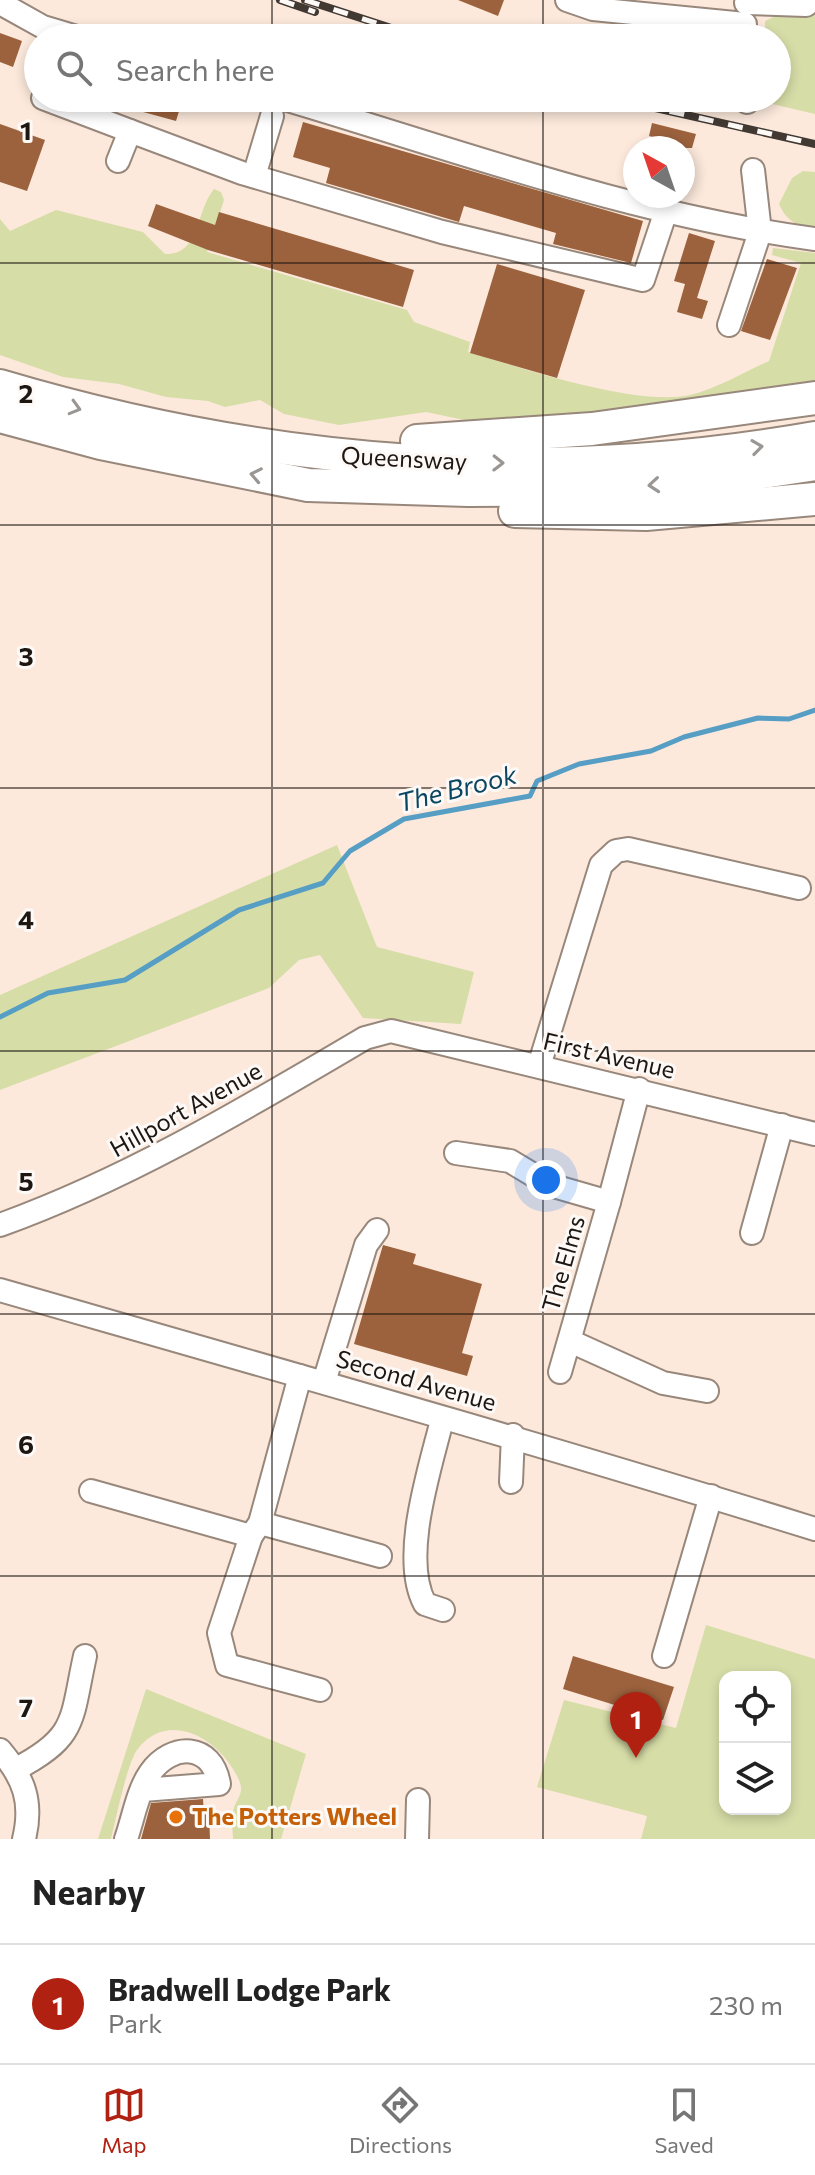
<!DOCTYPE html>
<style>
:root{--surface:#fff;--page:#f2f2f2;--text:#222;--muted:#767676;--line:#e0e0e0;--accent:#b02112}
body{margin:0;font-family:Commissioner,sans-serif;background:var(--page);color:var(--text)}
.controls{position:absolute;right:24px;bottom:24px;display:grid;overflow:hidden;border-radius:16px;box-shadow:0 4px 12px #0003}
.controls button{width:72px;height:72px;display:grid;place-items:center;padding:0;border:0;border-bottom:2px solid var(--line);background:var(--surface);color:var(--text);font:40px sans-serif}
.compass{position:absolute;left:623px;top:136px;width:72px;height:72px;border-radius:50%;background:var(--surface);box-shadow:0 4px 12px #0003;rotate:320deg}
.you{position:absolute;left:546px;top:1180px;width:28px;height:28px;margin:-20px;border:6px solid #fff;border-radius:50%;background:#1a73e8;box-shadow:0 0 0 12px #1a73e833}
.badge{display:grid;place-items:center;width:52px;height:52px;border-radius:50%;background:var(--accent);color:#fff;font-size:26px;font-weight:700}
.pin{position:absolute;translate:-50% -66px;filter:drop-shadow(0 2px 4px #0008)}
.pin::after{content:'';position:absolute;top:42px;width:28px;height:24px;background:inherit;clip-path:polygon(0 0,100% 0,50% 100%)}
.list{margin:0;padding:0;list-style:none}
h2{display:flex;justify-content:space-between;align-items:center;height:104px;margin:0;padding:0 32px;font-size:34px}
h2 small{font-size:26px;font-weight:400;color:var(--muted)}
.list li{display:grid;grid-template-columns:52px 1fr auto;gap:24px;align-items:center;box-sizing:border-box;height:120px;padding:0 32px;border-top:2px solid var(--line)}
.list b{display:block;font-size:30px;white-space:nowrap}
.list p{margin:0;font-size:26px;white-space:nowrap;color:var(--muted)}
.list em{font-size:26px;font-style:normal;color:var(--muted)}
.icon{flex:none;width:44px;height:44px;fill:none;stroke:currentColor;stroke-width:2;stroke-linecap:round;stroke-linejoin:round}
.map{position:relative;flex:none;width:815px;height:1839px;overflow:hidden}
.search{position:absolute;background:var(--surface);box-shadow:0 4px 12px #0003;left:24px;right:24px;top:24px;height:88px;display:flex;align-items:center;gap:20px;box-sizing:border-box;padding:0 28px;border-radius:44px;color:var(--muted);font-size:30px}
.sheet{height:224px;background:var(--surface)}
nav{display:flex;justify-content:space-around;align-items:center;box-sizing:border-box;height:112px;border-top:2px solid var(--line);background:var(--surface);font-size:22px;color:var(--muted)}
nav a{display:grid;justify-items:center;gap:4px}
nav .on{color:var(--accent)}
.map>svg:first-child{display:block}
.green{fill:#d7dda7;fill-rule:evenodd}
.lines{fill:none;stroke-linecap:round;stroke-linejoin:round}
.stream{stroke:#579ec5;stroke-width:5}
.building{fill:#9c623d}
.minor-casing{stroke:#98877b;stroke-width:26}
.highway-casing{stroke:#98877b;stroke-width:36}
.minor{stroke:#fff;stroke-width:22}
.highway{stroke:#fff;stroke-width:32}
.rail-casing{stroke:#423933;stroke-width:8}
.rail{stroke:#fdf9f7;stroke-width:5;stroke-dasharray:15;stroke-linecap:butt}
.oneway{stroke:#999694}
.grid{fill:none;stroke:#1d1611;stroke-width:2;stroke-opacity:0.55}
.food-dot{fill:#e8710a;stroke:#fdf9f7;stroke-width:3}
.labels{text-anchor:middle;stroke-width:6;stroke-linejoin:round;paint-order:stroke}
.street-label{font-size:24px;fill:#1d1611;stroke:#fdf9f7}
.food-label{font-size:24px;font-weight:bold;fill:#c56008;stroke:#fdf9f7;text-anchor:start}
.water-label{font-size:26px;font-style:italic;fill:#0a4661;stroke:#fdf9f7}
.grid-label{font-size:26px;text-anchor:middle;font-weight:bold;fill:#1d1611;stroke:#fdf9f7;stroke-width:6;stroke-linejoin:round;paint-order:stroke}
</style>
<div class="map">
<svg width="815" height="1839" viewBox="0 0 815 1839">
<rect width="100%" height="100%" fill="#fce9dc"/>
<g class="green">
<polygon points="788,10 815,10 815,114 768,103 767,98 777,98 777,38 765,38 765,21"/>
<path d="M803,171L815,172V230C797,225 787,222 779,204L792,178Z"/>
<path d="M214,189L221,192L224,200L207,252L407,310L414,322L470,342L468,352C521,368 637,407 690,395C716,389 744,372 769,361L801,263L772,255L773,248L815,253V388L488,425L426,412L339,425L284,414L260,400L225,407L208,401L166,397L119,384L63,377L0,355V219L10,231L56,210L143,232L165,254C201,255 195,212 214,189Z"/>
<polygon points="337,845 377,947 474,972 461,1024 363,1018 320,955 299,960 269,988 0,1090 0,995"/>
<path d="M706,1625L815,1659V1839H641L647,1816L537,1787L564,1700L676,1728ZM725,1677H785V1809H725Z"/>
<path d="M146,1689L306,1754L281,1839H233C233,1829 230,1818 234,1808C235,1803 240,1797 241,1791C242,1781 234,1771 229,1763C208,1733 164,1713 137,1750C127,1764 116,1819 111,1839H98Z"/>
</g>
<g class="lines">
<polyline class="stream" points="0,1017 48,993 125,980 239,910 323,883 350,851 404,819 530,796 537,781 579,764 651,751 684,737 758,718 789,719 815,710"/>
</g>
<g class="building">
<polygon points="458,0 504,0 498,16"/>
<polygon points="0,33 22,41 13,67 0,62"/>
<polygon points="107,98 183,98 176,121 107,102"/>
<polygon points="303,122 643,221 631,263 553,244 556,233 464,206 459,222 326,183 330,168 293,157"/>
<polygon points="652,123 696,134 692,148 670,148 672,142 649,136"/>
<polygon points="0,124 45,140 27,191 0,182"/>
<polygon points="156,204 215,225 219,212 414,270 403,307 208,250 148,226"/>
<polygon points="689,233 715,241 697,298 708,301 702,319 677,312 685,284 674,281"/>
<polygon points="767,259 797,268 770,340 741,331"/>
<polygon points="497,264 585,290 557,378 470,353"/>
<polygon points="383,1245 416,1254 413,1264 482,1284 462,1353 473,1356 467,1376 354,1344"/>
<polygon points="573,1656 674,1687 663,1720 563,1689"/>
<polygon points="203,1799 204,1814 209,1813 210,1839 141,1839 151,1803"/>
</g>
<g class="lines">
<defs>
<g id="minor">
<polyline points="567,0 593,9 745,24"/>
<polyline points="0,3 43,27 80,38"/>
<polyline points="746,3 806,5 812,0"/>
<polyline points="43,98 130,131"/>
<path d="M281,98C457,150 633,215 815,239"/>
<polyline points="747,98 747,102"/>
<polyline points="118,161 130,131 242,173 442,232 643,280 666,211"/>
<polyline points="254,176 272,116"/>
<polyline points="729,325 760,232 753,170"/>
<polyline points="539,1066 601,865 616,851 628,849 799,888"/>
<polyline points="456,1153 510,1161 550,1185 609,1202 639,1089"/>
<path d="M0,1225C130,1178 246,1108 365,1038L391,1031L815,1134"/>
<polyline points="752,1233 782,1125"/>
<path d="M0,1290C272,1368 544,1445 815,1529"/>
<polyline points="570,1341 663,1383 707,1391"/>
<polyline points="560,1372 609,1202"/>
<polyline points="324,1382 366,1245 377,1230"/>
<path d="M442,1420C430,1469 400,1558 425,1604L443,1610"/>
<polyline points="511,1482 513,1435"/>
<polyline points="91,1491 251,1536 260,1523 300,1376"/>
<polyline points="260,1523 380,1556"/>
<polyline points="251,1536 219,1633 227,1665 320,1690"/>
<polyline points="664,1656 711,1496"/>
<path d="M0,1750C24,1778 33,1802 24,1839"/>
<path d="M16,1769C78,1737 71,1719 85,1656"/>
<path d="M126,1839C133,1819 138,1790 150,1773C172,1742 212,1743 219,1784L143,1790"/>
<polyline points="417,1839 418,1800"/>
</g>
<g id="highway">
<path d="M0,386C269,466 537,487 815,438"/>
<polyline points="0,416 101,443 308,485 468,490 607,489 710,480 815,464"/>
<polyline points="417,441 592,429 815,398"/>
<polyline points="515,511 646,514 815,499"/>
</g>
</defs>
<use href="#minor" class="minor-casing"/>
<use href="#highway" class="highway-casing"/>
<use href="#minor" class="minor"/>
<use href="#highway" class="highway"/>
<defs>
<g id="rail">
<polyline points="280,0 315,12"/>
<polyline points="305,0 422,38"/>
<polyline points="611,98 815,144"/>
</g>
</defs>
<use href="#rail" class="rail-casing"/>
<use href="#rail" class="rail"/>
</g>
<defs><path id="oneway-chevron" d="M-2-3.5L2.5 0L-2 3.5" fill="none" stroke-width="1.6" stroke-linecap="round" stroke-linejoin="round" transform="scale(2)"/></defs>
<g class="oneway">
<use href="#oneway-chevron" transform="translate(75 408) rotate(16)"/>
<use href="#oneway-chevron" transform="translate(757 447) rotate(-8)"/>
<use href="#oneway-chevron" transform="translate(498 463) rotate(1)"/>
<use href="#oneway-chevron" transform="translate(256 475) rotate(-169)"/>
<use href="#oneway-chevron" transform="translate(654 485) rotate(175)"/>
</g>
<path class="grid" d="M272,0V38M543,0V38M272,98V1839M543,98V1839M0,263H815M0,525H815M0,788H815M0,1051H815M0,1314H815M0,1576H815"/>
<circle class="food-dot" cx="176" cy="1817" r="8"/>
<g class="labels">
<g class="street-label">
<text transform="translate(404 459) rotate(3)" y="8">Queensway</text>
<text transform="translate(609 1056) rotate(13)" y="8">First Avenue</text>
<text transform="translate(186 1110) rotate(-29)" y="8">Hillport Avenue</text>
<text transform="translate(564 1264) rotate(-74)" y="8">The Elms</text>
<text transform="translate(416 1381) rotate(16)" y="8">Second Avenue</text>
</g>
<g class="food-label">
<text x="192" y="1825">The Potters Wheel</text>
</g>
<g class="water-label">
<text transform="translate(457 789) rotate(-14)" y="9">The Brook</text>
</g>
</g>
<g class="grid-label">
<text x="26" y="140">1</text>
<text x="26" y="403">2</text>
<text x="26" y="666">3</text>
<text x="26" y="929">4</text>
<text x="26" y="1191">5</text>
<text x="26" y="1454">6</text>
<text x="26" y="1717">7</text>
</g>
</svg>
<div class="controls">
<button><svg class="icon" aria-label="locate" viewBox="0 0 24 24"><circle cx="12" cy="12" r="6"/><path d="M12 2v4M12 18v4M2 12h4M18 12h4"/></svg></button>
<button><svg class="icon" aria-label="layers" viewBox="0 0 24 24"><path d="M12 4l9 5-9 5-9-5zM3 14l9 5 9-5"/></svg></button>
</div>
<svg class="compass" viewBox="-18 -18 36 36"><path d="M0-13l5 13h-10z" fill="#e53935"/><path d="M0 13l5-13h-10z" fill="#767676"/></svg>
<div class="you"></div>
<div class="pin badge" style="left:636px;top:1758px">1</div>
<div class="search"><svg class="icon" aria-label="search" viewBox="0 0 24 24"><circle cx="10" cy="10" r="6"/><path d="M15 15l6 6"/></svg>Search here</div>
</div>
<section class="sheet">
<h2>Nearby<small></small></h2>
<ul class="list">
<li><span class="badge">1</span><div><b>Bradwell Lodge Park</b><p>Park</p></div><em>230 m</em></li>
</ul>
</section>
<nav>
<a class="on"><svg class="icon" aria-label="map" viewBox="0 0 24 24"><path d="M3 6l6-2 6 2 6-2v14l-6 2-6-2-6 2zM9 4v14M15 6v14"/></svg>Map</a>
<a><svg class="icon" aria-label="directions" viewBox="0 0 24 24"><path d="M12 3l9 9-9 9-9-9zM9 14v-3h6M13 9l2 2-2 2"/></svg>Directions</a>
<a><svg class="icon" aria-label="saved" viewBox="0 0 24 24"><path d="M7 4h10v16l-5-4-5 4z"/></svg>Saved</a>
</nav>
